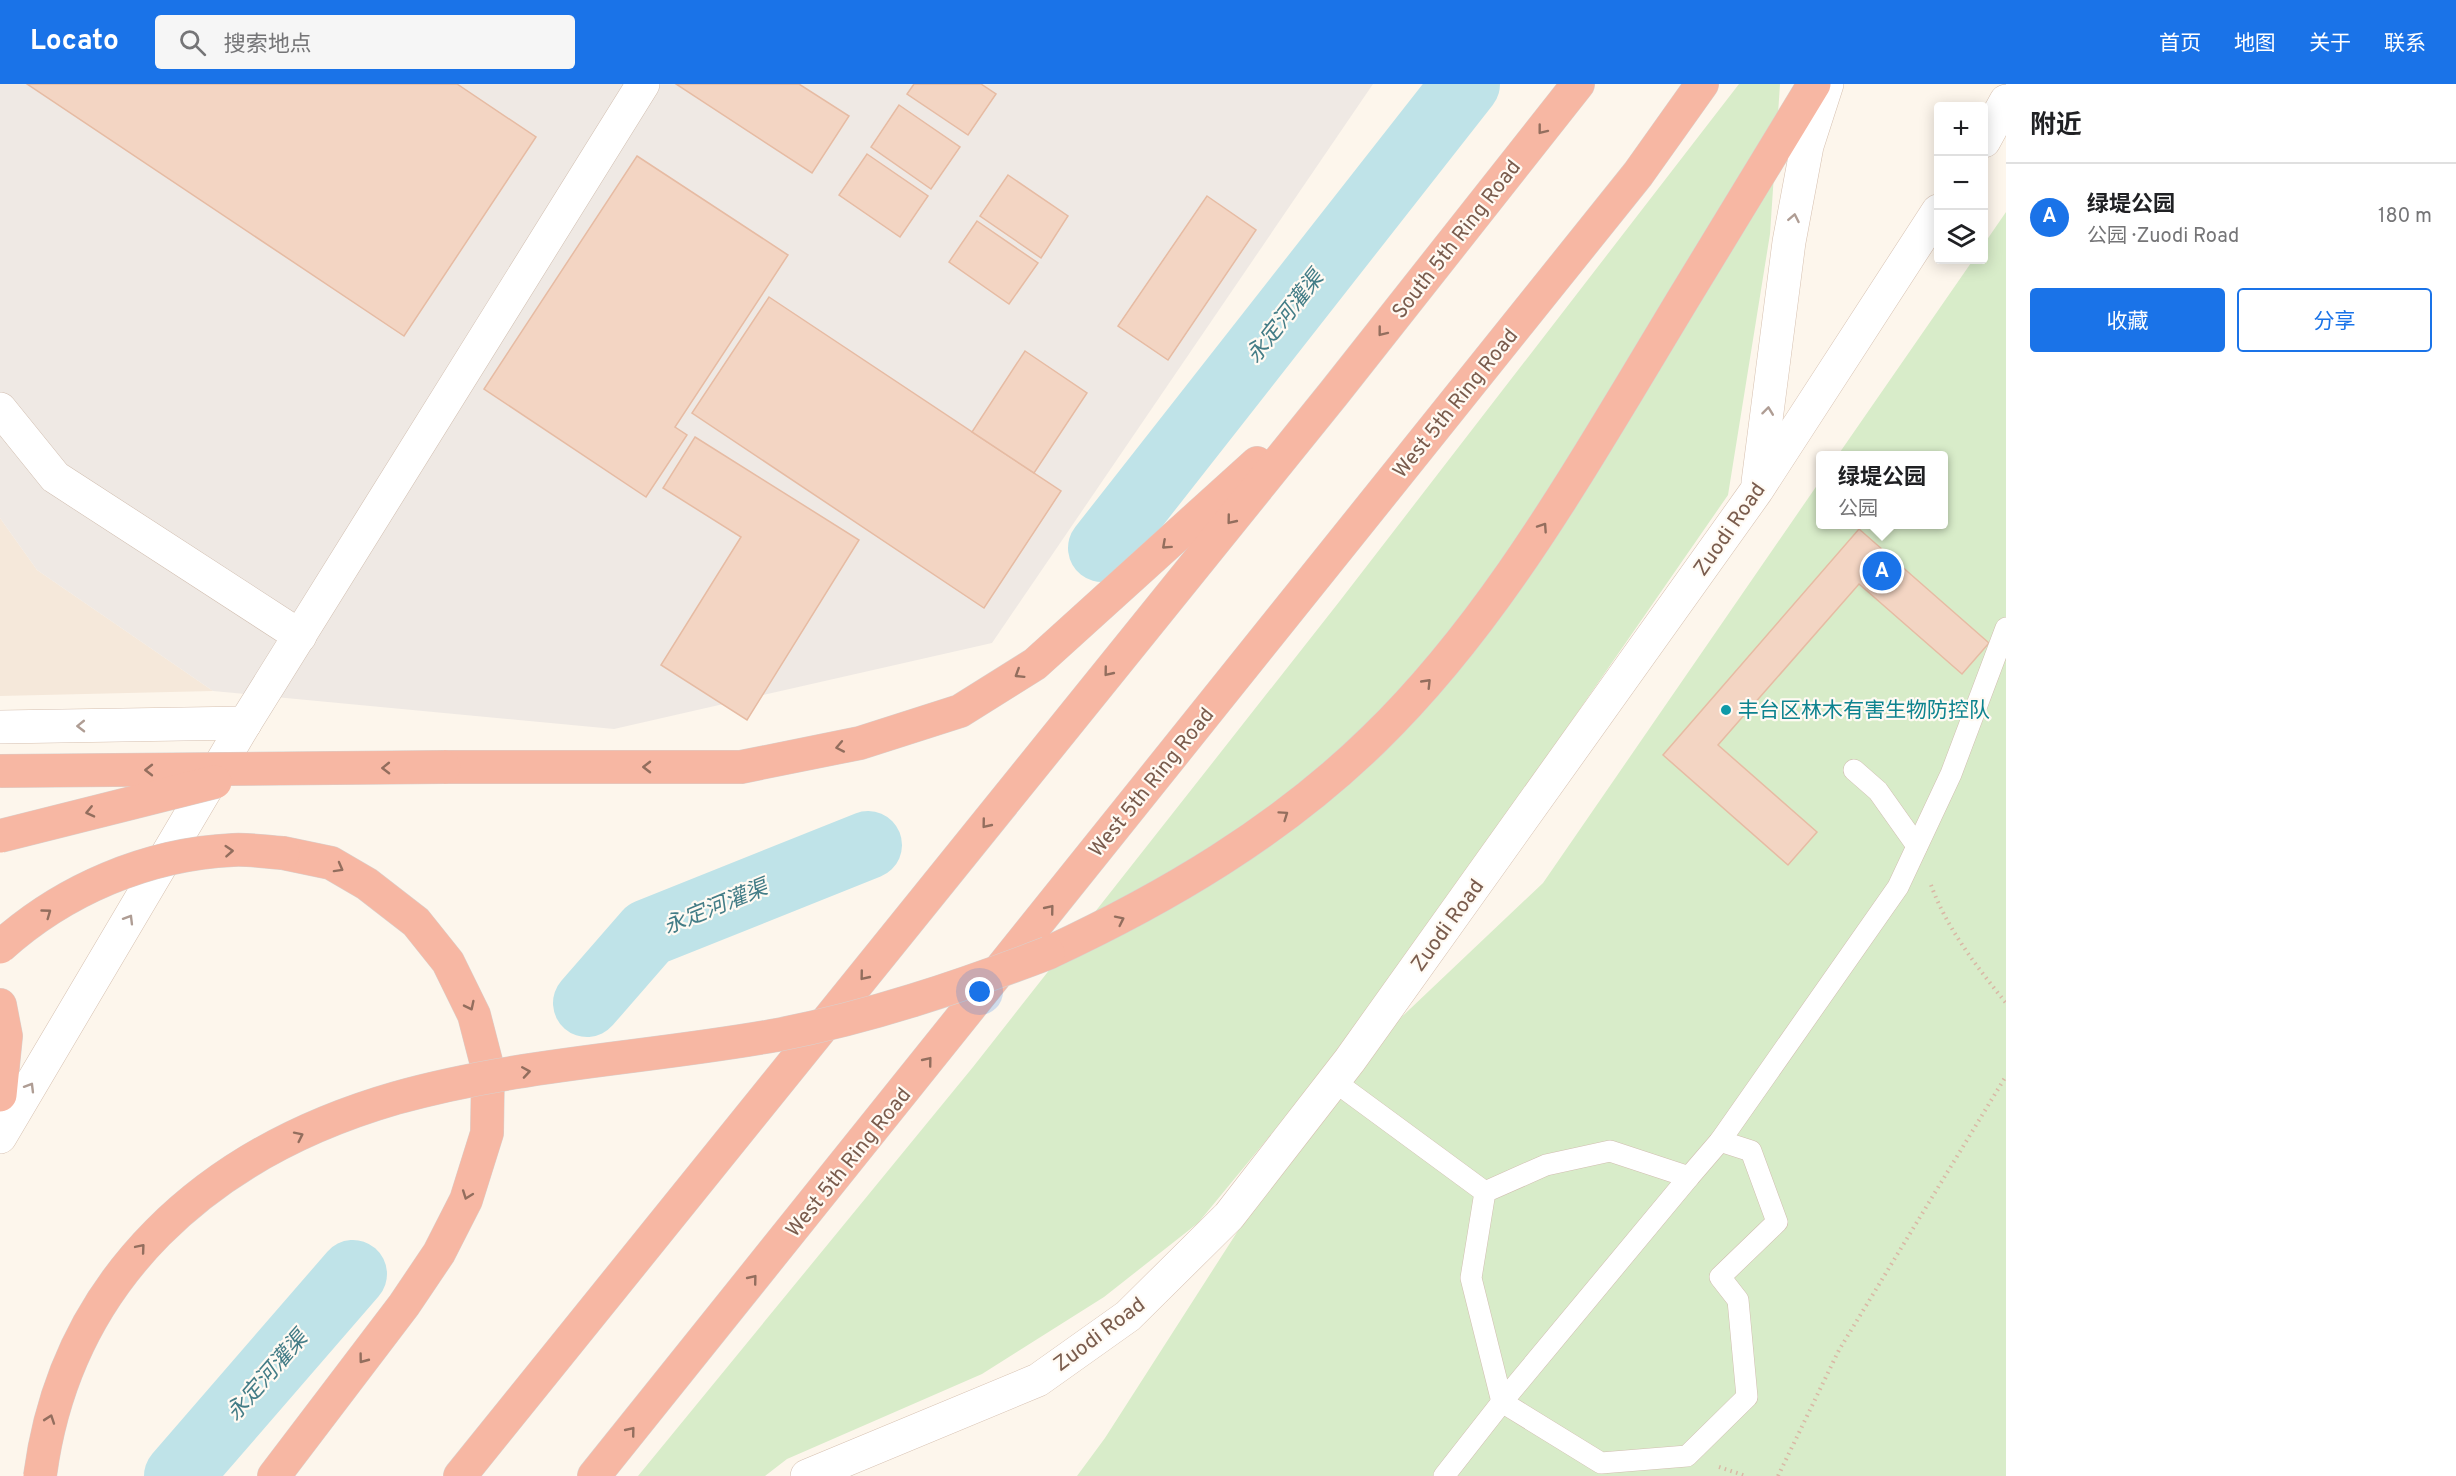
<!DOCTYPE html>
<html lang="zh">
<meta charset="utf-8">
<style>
:root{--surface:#fff;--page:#f6f6f6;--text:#202124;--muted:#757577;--line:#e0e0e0;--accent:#1a73e8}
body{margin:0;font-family:Overpass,"Noto Sans SC",sans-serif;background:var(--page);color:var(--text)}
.controls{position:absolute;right:18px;top:18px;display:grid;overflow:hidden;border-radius:6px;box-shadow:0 3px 15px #0003}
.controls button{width:54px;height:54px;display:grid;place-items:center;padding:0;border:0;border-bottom:2px solid var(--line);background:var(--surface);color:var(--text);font:30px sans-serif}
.you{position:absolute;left:980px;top:908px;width:21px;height:21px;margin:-15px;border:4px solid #fff;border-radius:50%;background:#1a73e8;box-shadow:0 0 0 9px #1a73e833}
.badge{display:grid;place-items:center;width:39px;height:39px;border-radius:50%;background:var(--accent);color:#fff;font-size:20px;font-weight:700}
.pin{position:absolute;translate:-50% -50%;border:3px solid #fff;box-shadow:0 2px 6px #0006}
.popup{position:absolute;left:1816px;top:367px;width:132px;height:78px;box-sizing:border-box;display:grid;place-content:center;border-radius:6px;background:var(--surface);filter:drop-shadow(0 2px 4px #0005);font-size:20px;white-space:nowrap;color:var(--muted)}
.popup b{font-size:22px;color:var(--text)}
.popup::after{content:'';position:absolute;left:50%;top:100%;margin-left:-12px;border:12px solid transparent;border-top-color:var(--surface)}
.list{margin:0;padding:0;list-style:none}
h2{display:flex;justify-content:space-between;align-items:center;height:78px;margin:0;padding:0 24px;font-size:26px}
h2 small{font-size:20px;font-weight:400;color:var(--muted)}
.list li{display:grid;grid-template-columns:39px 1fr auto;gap:18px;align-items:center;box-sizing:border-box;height:108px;padding:0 24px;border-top:2px solid var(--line)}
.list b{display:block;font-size:22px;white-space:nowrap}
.list p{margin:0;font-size:20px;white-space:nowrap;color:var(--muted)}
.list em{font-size:20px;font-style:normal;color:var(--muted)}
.actions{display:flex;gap:12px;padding:18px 24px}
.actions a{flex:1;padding:14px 0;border:2px solid var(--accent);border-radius:6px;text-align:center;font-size:21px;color:var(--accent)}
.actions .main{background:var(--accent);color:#fff}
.icon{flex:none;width:33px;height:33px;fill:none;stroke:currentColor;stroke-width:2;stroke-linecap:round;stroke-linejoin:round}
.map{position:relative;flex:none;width:2006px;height:1392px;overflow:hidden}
header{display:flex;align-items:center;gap:36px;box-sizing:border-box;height:84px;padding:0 30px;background:var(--accent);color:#fff}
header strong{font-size:28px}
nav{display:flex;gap:33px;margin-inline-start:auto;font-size:21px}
.search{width:420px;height:54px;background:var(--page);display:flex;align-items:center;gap:15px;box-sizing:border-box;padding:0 21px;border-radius:6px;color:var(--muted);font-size:22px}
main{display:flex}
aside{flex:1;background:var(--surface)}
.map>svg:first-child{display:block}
.residential{fill:#f5e8da}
.industrial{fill:#efe9e4}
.green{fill:#d8ecc9}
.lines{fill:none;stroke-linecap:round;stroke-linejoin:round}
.river{stroke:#bfe3e8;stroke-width:68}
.building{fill:#f3d5c3;stroke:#e6bba3;stroke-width:1.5}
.lane-casing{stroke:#d1beb0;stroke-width:22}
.street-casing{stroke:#d1beb0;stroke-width:34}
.secondary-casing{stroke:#d6c0b0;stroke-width:34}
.highway-casing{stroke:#dad1cd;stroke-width:34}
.path{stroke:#d9b8a5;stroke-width:4;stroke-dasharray:1.5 4.5;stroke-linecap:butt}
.lane{stroke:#fff;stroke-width:21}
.street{stroke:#fff;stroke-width:33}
.secondary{stroke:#fff;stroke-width:33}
.highway{stroke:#f7b7a3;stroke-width:33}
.highway-bridge-casing{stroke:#dad1cd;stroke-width:34;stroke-linecap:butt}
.highway-bridge{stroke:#f7b7a3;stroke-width:33}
.oneway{stroke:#936e5e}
.oneway2{stroke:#af9d94}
.culture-dot{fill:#0f9aa8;stroke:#fffaf3;stroke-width:2}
.labels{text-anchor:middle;stroke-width:4.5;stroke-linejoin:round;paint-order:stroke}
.street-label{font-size:21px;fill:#7a5c4d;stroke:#fffaf3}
.culture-label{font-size:21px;fill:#0d838f;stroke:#fffaf3;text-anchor:start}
.water-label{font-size:22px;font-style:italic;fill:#437c86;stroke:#fffaf3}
</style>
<header>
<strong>Locato</strong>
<div class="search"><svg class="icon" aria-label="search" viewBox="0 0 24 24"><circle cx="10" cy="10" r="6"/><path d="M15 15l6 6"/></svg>搜索地点</div>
<nav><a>首页</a><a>地图</a><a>关于</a><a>联系</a></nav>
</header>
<main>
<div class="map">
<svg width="2006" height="1392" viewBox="0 0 2006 1392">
<rect width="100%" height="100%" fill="#fdf6ec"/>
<polygon class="residential" points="0,434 37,486 213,607 0,612"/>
<polygon class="industrial" points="0,0 1373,0 992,559 614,645 213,607 37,486 0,434"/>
<g class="green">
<polygon points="1739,0 1780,0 1770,150 1728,411 1359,944 1198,1139 1104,1213 982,1290 787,1375 765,1392 638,1392 973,983 1339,518"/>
<polygon points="2006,128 2006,1392 1077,1392 1105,1354 1334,997 1543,799 1820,397 1820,440 1944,440 1944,372 1838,371 1973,176 1984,176 1984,160"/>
</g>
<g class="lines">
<g class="river">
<polyline points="1102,464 1466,0"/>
<polyline points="587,919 648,849 868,761"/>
<polyline points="178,1392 353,1190"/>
</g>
</g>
<g class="building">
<polygon points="27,0 457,0 536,53 404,252"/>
<polygon points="676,0 799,0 849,32 812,89"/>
<polygon points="914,0 981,0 996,10 968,51 907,10"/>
<polygon points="899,21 960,63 931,105 871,63"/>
<polygon points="867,70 928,112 900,153 839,111"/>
<polygon points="637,72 788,171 675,343 687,351 646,413 484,305"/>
<polygon points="1008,91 1068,132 1041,174 980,132"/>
<polygon points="1207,112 1256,146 1168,276 1118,242"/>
<polygon points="977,137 1038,179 1009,220 949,178"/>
<polygon points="769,213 1061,407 984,524 692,329"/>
<polygon points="1025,267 1087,309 1034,389 972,348"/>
<polygon points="695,353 859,456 747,636 661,581 741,453 663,404"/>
<polygon points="1859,445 1989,559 1962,590 1859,500 1718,661 1817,748 1788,781 1663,671"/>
</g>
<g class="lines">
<defs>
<g id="lane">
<polyline points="1854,686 1878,707 1917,762"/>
<polyline points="1334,997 1485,1108 1471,1194 1502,1318 1601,1379 1687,1372 1747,1313 1738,1216 1720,1193 1777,1138 1751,1067 1720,1057 1689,1093 1610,1067 1546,1081 1485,1108"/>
<polyline points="1720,1057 1898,803 1951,690 2006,544"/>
<polyline points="1444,1392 1502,1318 1689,1093"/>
</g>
<g id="street">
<polyline points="0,325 55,393 300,552"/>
<polyline points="245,639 643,0"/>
</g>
<g id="secondary">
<polyline points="1984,57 2006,17"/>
<polyline points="1758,398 1789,158 1807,62 1827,0"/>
<polyline points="0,643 245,639"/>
<polyline points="0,1053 245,639"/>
<polyline points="807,1392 1038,1296 1128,1232 1229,1132 1350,976 1757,406 1938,127"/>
</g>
<g id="highway">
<polyline points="444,683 741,683 860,659 960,627 1035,580 1257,379"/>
<path d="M1048,869C1166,814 1280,747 1374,655C1478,554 1554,429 1629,305C1690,203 1752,102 1814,0"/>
<polyline points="0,921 6,952 0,1011"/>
<polyline points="274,1392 404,1221 439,1169 466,1116 487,1049 488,985 474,931 448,878 416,838 367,800 331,779 283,769"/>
<polyline points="460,1392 1334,309 1578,0"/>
<polyline points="594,1392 1638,90 1702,0"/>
</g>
</defs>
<use href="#lane" class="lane-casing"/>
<use href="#street" class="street-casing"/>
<use href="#secondary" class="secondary-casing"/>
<use href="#highway" class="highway-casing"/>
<g class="path">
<path d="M1931,801C1947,845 1977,883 2006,919"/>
<polyline points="1719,1383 1746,1392"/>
<polyline points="1778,1392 1839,1266 2006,992"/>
</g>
<use href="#lane" class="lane"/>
<use href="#street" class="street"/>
<use href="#secondary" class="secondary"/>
<use href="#highway" class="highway"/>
<defs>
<g id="highway-bridge">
<polyline points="0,687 444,683"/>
<polyline points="0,752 215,698"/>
<path d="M0,863C63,806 147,770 233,766C249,765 266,768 283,769"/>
<path d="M40,1392C66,1193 209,1068 396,1014C520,979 651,974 777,951C870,933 959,903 1048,869"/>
</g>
</defs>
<use href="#highway-bridge" class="highway-bridge-casing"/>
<use href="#highway-bridge" class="highway-bridge"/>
</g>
<defs><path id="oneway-chevron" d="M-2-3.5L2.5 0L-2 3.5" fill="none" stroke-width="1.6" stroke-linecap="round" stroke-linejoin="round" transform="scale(1.5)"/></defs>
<g class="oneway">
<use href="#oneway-chevron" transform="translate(1542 46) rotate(128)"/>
<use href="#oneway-chevron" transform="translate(1382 248) rotate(128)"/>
<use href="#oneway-chevron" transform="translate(1231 436) rotate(129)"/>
<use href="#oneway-chevron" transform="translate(1543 443) rotate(-56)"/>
<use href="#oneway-chevron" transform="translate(1166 461) rotate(138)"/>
<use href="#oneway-chevron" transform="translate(1108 588) rotate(129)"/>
<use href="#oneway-chevron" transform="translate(1019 590) rotate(148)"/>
<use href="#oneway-chevron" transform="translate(1427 599) rotate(-46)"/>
<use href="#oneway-chevron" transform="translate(840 663) rotate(169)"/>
<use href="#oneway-chevron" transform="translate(647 683) rotate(180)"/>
<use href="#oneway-chevron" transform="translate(386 684) rotate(179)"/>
<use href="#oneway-chevron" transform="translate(149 686) rotate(180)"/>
<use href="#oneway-chevron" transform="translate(90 728) rotate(167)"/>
<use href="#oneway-chevron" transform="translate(1284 731) rotate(-35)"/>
<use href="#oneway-chevron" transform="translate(986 740) rotate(129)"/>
<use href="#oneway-chevron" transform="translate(229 767) rotate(-4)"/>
<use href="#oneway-chevron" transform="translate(339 784) rotate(29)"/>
<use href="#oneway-chevron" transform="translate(1050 825) rotate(-51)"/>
<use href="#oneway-chevron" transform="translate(47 829) rotate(-36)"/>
<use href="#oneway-chevron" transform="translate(1120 836) rotate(-26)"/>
<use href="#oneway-chevron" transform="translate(864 892) rotate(129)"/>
<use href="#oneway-chevron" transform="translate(470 922) rotate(64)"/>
<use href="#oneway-chevron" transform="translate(928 977) rotate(-51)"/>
<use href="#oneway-chevron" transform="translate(526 988) rotate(-9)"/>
<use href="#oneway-chevron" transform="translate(299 1052) rotate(-26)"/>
<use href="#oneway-chevron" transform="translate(467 1111) rotate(110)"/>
<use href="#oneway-chevron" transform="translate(141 1164) rotate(-50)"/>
<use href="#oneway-chevron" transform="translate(753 1195) rotate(-51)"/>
<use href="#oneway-chevron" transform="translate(363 1275) rotate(127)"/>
<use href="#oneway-chevron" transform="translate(50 1335) rotate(-71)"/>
<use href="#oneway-chevron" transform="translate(631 1347) rotate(-51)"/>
</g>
<g class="oneway2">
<use href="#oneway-chevron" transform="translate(1794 134) rotate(-79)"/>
<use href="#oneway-chevron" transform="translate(1768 327) rotate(-83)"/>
<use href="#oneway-chevron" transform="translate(81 642) rotate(179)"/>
<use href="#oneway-chevron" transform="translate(129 835) rotate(-59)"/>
<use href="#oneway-chevron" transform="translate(30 1003) rotate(-59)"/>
</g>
<circle class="culture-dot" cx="1726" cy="626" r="6"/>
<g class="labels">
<g class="street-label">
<text transform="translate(1456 155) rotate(-52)" y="7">South 5th Ring Road</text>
<text transform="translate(1455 319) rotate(-51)" y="7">West 5th Ring Road</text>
<text transform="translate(1729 445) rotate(-55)" y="7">Zuodi Road</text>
<text transform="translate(1151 698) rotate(-51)" y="7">West 5th Ring Road</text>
<text transform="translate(1447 841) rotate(-54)" y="7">Zuodi Road</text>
<text transform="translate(848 1078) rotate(-51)" y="7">West 5th Ring Road</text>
<text transform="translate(1099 1250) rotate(-37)" y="7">Zuodi Road</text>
</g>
<g class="culture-label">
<text x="1738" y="633">丰台区林木有害生物防控队</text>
</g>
<g class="water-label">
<text transform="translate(1284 232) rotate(-52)" y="8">永定河灌渠</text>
<text transform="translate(715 822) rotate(-22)" y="8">永定河灌渠</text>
<text transform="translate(266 1291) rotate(-49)" y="8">永定河灌渠</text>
</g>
</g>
</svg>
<div class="controls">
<button>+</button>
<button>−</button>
<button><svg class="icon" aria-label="layers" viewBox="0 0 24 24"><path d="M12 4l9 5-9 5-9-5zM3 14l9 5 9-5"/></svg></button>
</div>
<div class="you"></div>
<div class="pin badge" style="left:1882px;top:487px">A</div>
<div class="popup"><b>绿堤公园</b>公园</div>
</div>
<aside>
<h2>附近<small></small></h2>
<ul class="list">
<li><span class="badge">A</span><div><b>绿堤公园</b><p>公园 · Zuodi Road</p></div><em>180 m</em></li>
</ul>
<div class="actions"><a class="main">收藏</a><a>分享</a></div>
</aside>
</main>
